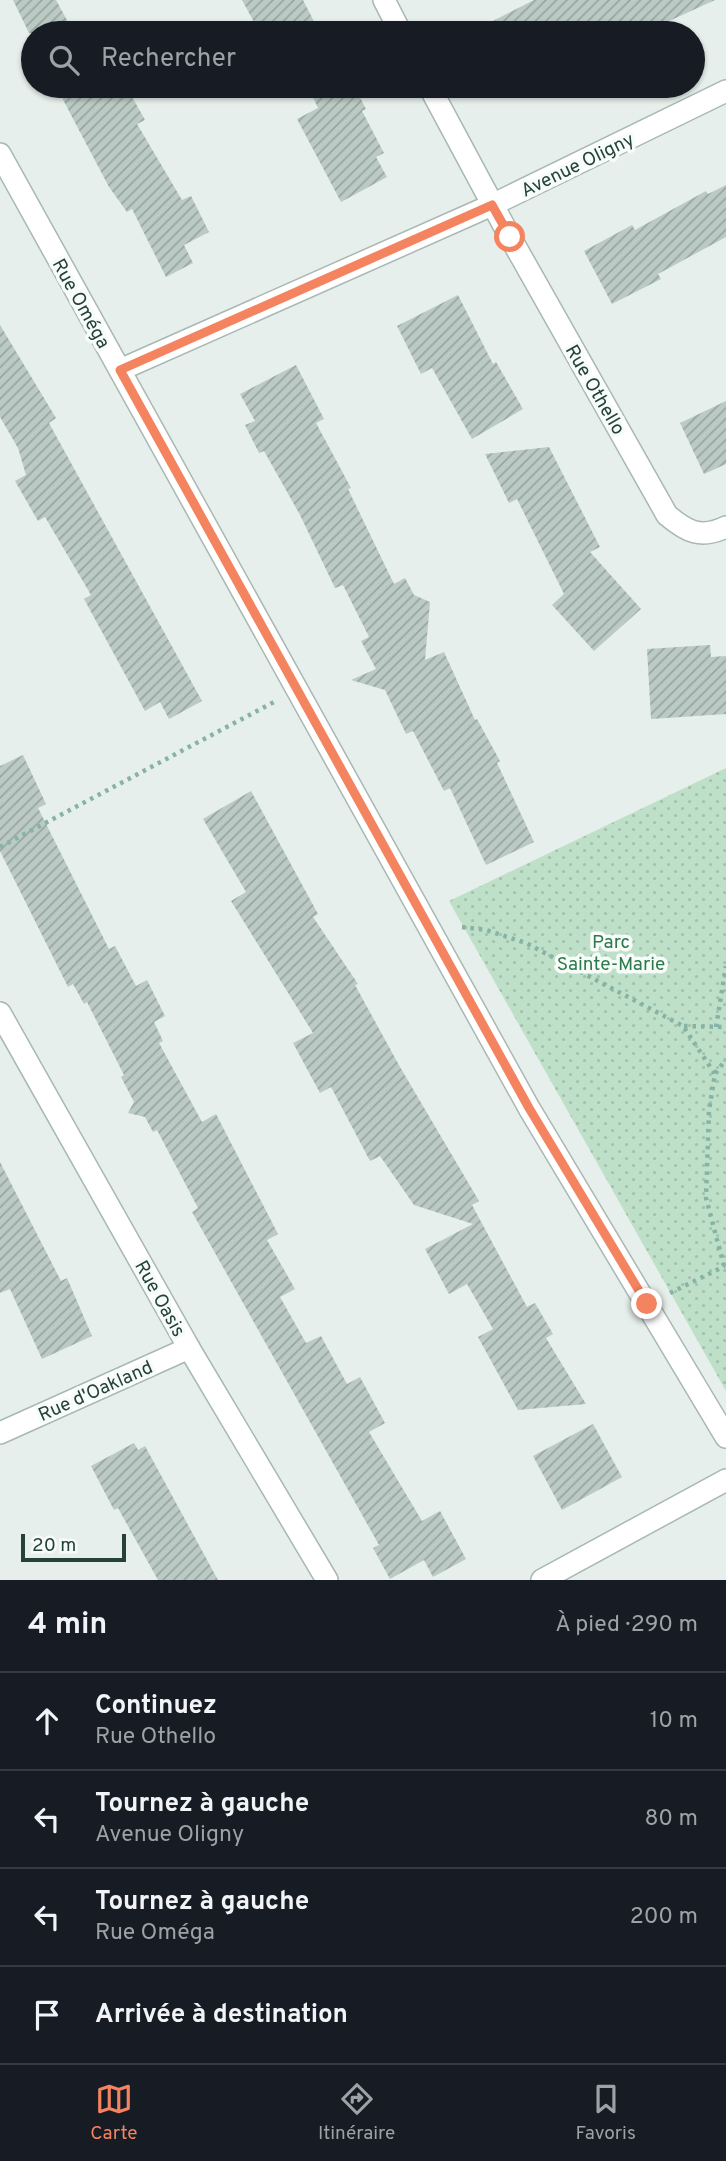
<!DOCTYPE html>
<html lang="fr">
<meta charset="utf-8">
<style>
:root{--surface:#171b24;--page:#242831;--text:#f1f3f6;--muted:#9ea1a6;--line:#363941;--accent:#f4845f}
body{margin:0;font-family:Overpass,sans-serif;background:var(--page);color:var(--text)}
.scale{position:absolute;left:21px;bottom:18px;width:105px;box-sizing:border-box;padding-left:7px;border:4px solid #24423a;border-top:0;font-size:19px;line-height:24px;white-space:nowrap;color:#24423a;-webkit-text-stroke:5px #f7fbf9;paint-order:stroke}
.stop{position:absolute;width:21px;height:21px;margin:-16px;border:5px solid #f4845f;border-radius:50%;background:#fff}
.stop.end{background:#f4845f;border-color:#fff;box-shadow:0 2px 7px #0008}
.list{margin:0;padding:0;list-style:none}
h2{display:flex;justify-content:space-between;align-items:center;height:91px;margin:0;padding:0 28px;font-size:30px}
h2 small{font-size:23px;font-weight:400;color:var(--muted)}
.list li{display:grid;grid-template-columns:46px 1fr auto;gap:21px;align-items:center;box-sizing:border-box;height:98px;padding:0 28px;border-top:2px solid var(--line)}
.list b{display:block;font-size:26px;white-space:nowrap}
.list p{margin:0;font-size:23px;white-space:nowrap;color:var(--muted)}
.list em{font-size:23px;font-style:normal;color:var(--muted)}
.icon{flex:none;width:38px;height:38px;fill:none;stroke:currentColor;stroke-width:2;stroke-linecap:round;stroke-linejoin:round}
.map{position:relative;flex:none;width:726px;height:1580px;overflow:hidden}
.search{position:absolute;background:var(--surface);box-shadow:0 2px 5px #0004;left:21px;right:21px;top:21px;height:77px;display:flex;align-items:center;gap:18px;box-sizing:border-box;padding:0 24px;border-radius:38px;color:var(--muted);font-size:26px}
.sheet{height:483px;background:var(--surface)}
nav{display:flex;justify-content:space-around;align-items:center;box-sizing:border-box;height:98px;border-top:2px solid var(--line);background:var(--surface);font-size:19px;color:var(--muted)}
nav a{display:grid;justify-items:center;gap:4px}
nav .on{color:var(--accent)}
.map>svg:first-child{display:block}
.park{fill:url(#park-dots)}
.building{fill:url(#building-hatch)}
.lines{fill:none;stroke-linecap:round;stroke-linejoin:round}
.minor-casing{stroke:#a8b8b2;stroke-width:24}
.path{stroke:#86b3a5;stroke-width:4.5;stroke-dasharray:3.5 5;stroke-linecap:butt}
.minor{stroke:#fff;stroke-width:21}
.route{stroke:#f4845f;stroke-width:9}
.labels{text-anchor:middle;stroke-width:7;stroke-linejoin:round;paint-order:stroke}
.street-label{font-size:19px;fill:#24423a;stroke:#f7fbf9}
.park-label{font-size:19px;fill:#2d7a4b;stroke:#f7fbf9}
</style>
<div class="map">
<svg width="726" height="1580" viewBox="0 0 726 1580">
<defs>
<pattern id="park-dots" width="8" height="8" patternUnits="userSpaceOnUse" patternTransform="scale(1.75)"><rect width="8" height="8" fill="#bfe0c8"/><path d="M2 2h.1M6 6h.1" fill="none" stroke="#a4c1ad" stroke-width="1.8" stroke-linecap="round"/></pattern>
<pattern id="building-hatch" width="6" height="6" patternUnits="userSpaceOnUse" patternTransform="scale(1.75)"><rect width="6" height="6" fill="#bbcac4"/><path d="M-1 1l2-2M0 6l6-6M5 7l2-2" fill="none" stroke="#98a6a0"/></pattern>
</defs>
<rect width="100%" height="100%" fill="#e6efeb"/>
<polygon class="park" points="726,768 726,1391 449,901"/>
<g class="building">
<polygon points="13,0 56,0 74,33 29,33"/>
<polygon points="242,0 303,0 320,33 260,33"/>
<polygon points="534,0 715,0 643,33 489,33 485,25"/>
<polygon points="76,86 126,86 145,120 137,124 182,200 191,196 209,232 184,245 193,263 166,277 132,209 127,212 109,187 60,94"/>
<polygon points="320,86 354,86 366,109 362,111 384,153 376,157 387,177 341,202 297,119 318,108 310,91"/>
<polygon points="726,185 726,237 658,274 661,279 612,304 584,251 632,225 635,230 706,191 708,194"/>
<polygon points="458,295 493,364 496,362 523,409 472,439 432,368 421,374 397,326"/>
<polygon points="0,325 56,418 49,423 202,701 169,719 160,702 145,711 84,599 91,595 45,517 38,521 15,481 26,475 18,448 0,417"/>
<polygon points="296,365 324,419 316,423 351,488 348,489 394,584 405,578 414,595 430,602 425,660 444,652 475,720 477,719 500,761 497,763 534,842 486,865 450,788 444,791 413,731 406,734 385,690 351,680 376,669 361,641 369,637 343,585 335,588 300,515 264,451 259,453 245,425 255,421 240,394"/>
<polygon points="726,401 726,464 704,474 680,423"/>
<polygon points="549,447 600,547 590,552 641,609 594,651 552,605 564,594 517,499 509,503 485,454"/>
<polygon points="710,645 711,657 726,656 726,714 651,719 647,649"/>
<polygon points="23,755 46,804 38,808 109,949 115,946 136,986 147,980 165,1016 154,1022 163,1041 159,1043 202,1122 216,1114 278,1234 267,1240 295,1289 280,1297 306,1343 321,1336 347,1384 360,1377 385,1423 369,1432 422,1521 440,1511 466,1559 433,1577 424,1560 390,1579 373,1548 379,1545 192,1212 198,1208 157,1130 153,1132 145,1117 128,1113 134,1102 121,1077 124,1075 87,1002 84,1004 73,984 68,987 0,851 0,766"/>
<polygon points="251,791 318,914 313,917 358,984 355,985 400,1067 479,1201 472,1205 527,1307 535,1303 553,1334 546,1338 586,1404 518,1410 478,1337 493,1329 467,1284 449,1294 425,1249 473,1224 414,1205 380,1156 370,1161 331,1087 320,1093 293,1043 313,1033 231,901 246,892 203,819"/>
<polygon points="0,1162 61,1281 67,1278 92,1336 42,1359 10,1289 0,1293"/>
<polygon points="593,1424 622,1477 562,1510 533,1456"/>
<polygon points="134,1443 138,1450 145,1446 218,1580 158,1580 118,1508 114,1510 91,1466"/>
</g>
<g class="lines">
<defs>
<g id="minor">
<polyline points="384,0 401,33"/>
<path d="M429,86L510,237L667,515C687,532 701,539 726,527"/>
<polyline points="0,154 529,1108 726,1437"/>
<polyline points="120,370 492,205 726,91"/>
<polyline points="0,1013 189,1348 327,1580"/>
<polyline points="0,1433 189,1348"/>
<polyline points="542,1580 726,1480"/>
</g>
</defs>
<use href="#minor" class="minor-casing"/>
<g class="path">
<polyline points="0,847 274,702"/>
<polyline points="462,927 486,930 526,943 683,1026 715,1074"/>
<polyline points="684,1026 726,1027"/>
<polyline points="716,1027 726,966"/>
<polyline points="724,1266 706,1198 709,1110 715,1074 726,1059"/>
<polyline points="670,1293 725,1266"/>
</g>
<use href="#minor" class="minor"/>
</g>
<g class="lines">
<polyline class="route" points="510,237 492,205 120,370 529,1108 647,1304"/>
</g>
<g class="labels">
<g class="street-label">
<text transform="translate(577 164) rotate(-26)" y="7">Avenue Oligny</text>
<text transform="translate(82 303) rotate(61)" y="7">Rue Oméga</text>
<text transform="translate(596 389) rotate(60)" y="7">Rue Othello</text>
<text transform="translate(161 1298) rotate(61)" y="7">Rue Oasis</text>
<text transform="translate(95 1390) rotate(-24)" y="7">Rue d'Oakland</text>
</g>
<g class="park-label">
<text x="611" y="948">Parc<tspan x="611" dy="22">Sainte-Marie</tspan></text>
</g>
</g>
</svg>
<div class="scale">20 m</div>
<div class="stop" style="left:510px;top:237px"></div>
<div class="stop end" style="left:647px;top:1304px"></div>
<div class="search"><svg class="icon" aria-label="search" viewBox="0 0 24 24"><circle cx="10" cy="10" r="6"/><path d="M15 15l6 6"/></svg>Rechercher</div>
</div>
<section class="sheet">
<h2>4 min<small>À pied · 290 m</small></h2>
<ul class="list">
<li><svg class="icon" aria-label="ahead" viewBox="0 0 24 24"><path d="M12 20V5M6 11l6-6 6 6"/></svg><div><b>Continuez</b><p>Rue Othello</p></div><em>10 m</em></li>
<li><svg class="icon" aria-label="left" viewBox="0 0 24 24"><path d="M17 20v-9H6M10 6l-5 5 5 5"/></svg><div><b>Tournez à gauche</b><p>Avenue Oligny</p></div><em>80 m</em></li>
<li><svg class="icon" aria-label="left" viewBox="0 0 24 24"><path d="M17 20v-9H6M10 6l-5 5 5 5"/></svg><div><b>Tournez à gauche</b><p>Rue Oméga</p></div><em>200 m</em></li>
<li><svg class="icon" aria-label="arrive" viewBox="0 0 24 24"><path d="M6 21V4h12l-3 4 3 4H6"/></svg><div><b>Arrivée à destination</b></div></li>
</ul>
</section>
<nav>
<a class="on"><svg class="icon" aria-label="map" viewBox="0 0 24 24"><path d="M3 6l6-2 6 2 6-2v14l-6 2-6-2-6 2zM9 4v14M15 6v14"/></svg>Carte</a>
<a><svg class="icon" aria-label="directions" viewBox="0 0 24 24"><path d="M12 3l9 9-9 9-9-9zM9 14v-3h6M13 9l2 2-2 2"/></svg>Itinéraire</a>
<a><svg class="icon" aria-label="saved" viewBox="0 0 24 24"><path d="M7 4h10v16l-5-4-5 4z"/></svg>Favoris</a>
</nav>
